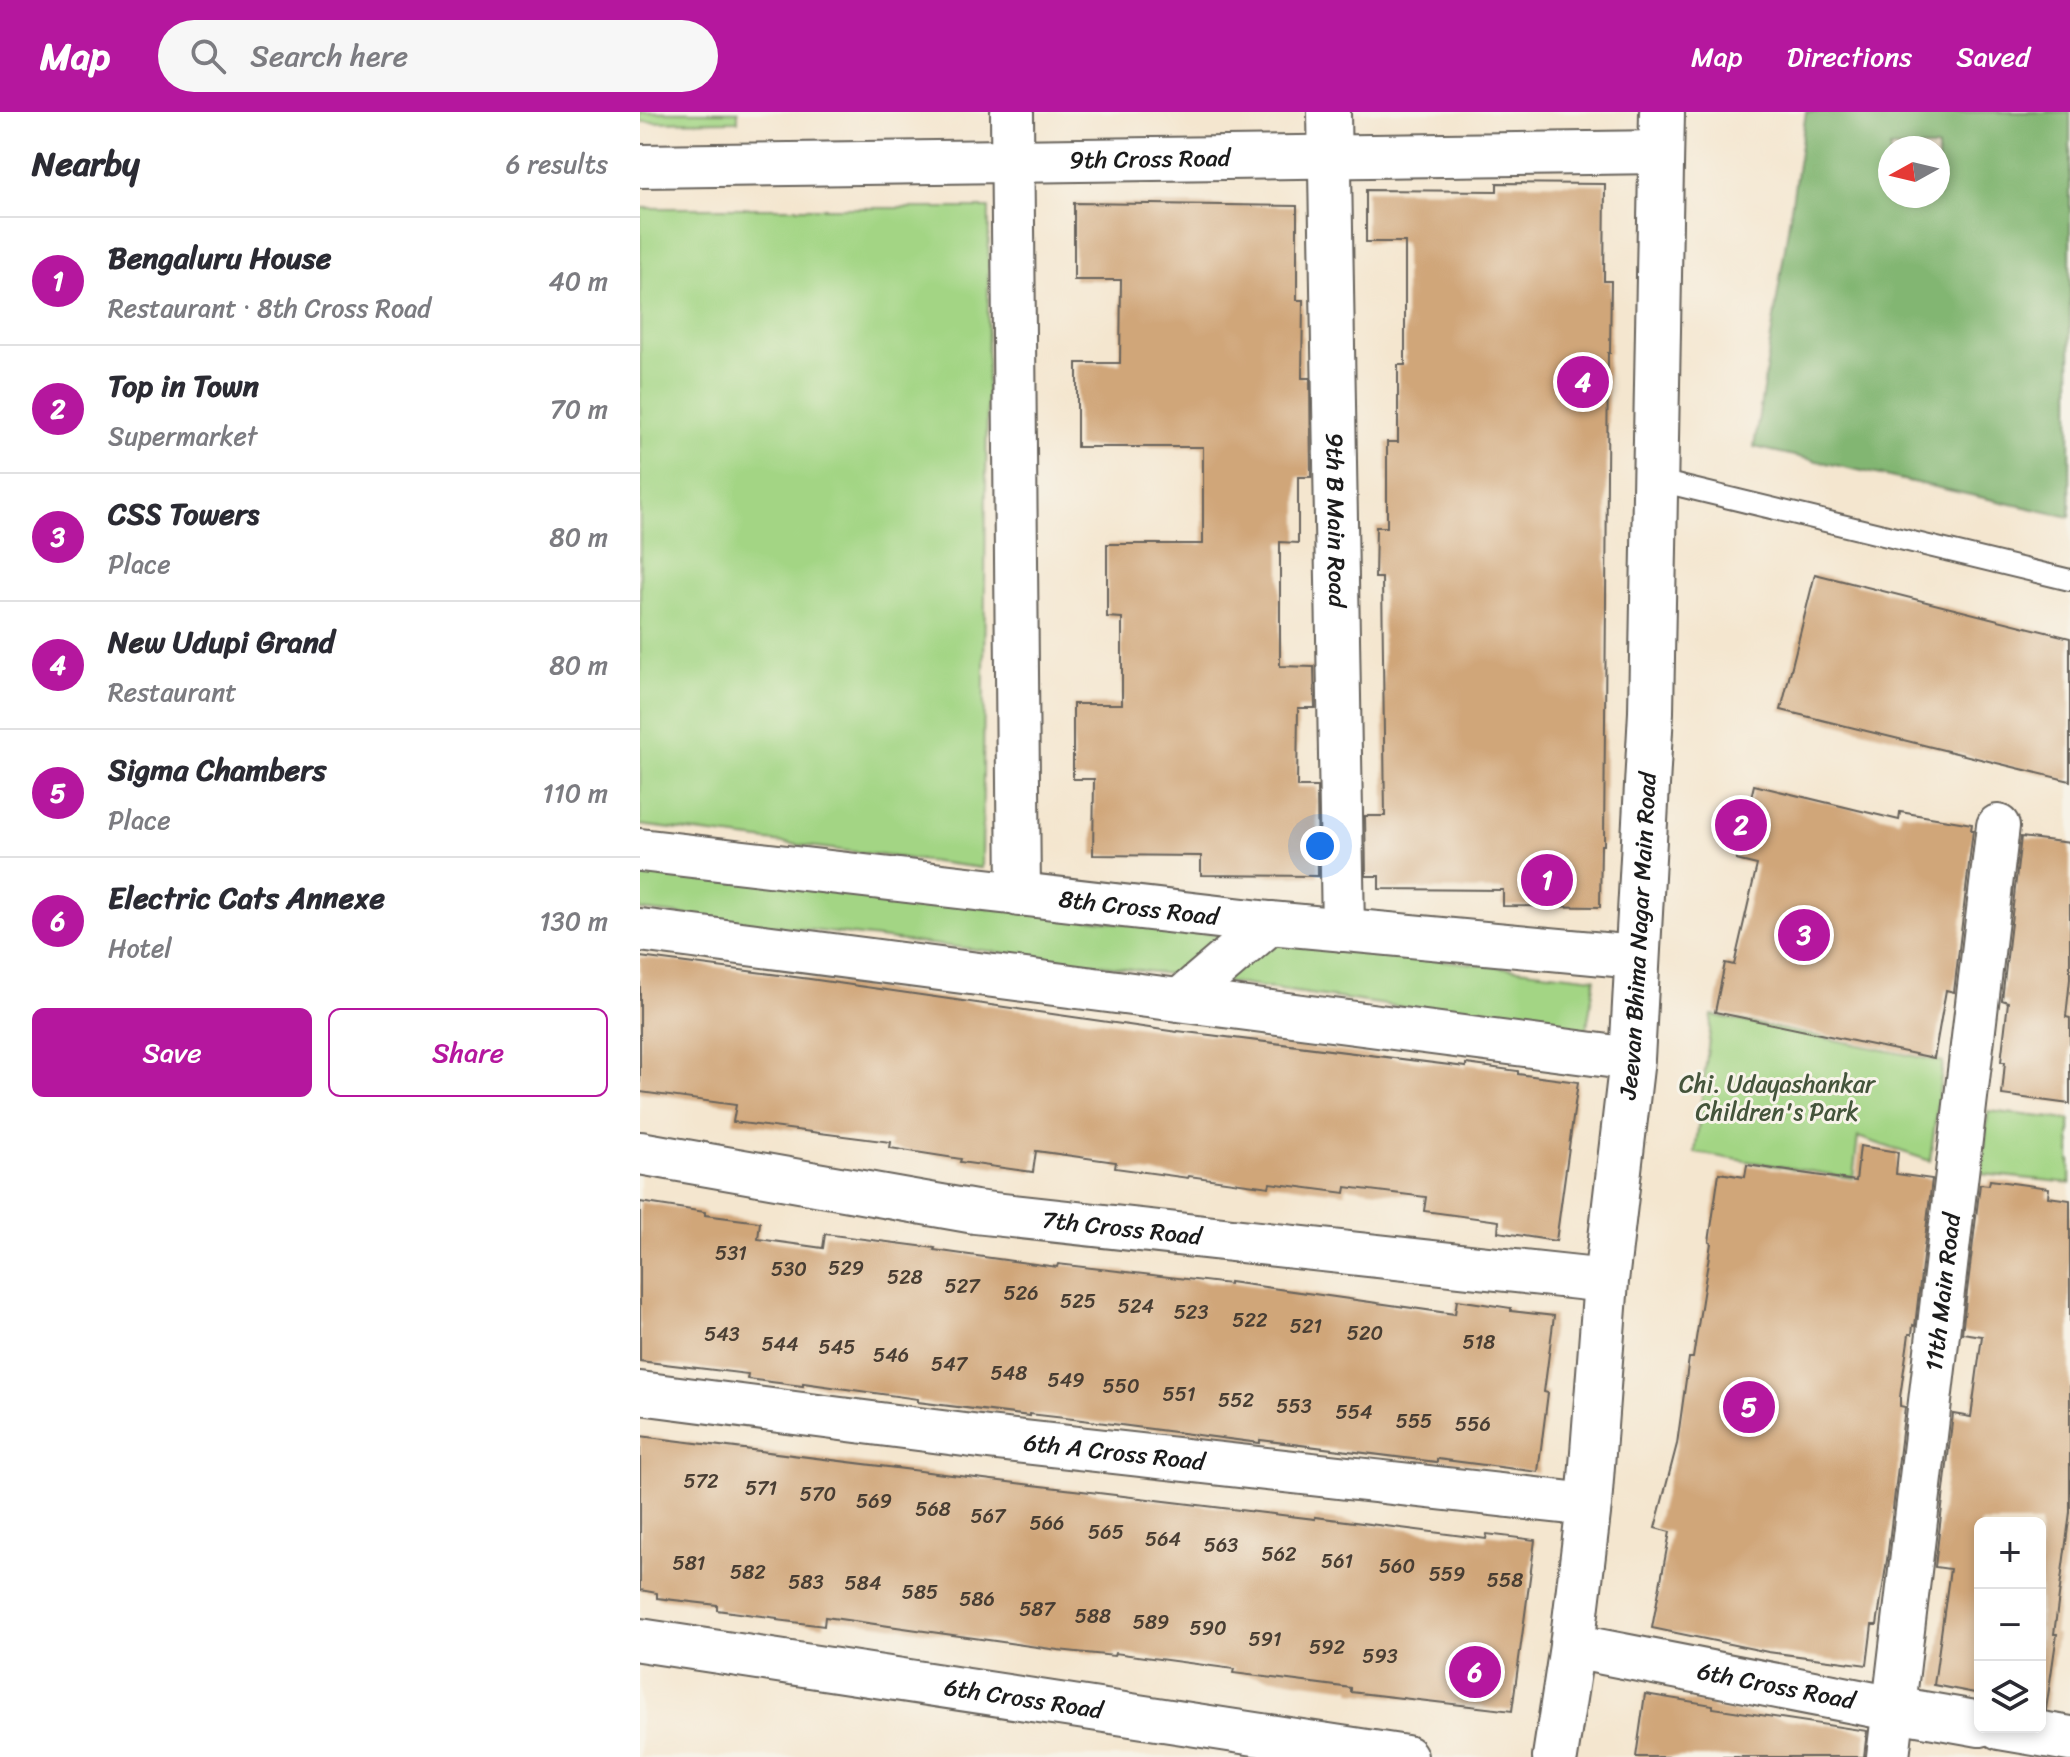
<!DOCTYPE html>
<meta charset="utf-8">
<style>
:root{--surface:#fff;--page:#f7f7f7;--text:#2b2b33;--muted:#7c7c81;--line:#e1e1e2;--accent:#b5179e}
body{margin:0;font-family:Sriracha,sans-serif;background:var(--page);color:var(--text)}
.controls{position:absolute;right:24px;bottom:24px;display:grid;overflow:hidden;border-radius:12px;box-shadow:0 4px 12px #0003}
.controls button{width:72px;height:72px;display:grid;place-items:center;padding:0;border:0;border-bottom:2px solid var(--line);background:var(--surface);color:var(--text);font:40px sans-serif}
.compass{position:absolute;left:1238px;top:24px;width:72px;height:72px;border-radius:50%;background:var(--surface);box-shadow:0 4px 12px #0003;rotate:262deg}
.you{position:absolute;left:680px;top:734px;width:28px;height:28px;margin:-20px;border:6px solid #fff;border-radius:50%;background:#1a73e8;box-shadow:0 0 0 12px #1a73e833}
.badge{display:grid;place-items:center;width:52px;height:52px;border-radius:50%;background:var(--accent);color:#fff;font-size:26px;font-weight:700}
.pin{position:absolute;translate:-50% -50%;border:4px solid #fff;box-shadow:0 2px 8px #0006}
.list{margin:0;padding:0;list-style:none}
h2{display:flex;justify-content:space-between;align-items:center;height:104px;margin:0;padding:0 32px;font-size:34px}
h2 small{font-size:26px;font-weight:400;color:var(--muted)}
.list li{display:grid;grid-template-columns:52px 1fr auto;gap:24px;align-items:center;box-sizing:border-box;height:128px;padding:0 32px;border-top:2px solid var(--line)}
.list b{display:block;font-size:30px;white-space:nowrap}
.list p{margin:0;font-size:26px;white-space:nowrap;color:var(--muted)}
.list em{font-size:26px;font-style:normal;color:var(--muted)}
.actions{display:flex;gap:16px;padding:24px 32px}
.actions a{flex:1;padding:18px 0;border:2px solid var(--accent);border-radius:12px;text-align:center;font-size:28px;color:var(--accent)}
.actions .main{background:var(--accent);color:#fff}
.icon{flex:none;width:44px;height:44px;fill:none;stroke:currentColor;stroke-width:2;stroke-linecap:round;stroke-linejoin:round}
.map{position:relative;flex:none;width:1430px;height:1645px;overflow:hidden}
header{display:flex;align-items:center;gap:48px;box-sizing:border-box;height:112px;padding:0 40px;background:var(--accent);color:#fff}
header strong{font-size:38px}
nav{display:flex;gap:44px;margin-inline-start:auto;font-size:28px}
.search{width:560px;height:72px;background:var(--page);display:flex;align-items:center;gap:20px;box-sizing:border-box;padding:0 28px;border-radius:44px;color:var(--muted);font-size:30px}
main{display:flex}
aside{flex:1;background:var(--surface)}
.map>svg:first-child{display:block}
.green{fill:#a3d584;stroke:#607850;stroke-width:2}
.forest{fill:#82b672;stroke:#4f6947;stroke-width:2;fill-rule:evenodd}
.building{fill:#d0a679}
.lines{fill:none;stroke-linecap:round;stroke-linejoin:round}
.lane-casing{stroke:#68635b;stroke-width:24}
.street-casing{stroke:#68635b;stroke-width:46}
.secondary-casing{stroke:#68635b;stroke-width:48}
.lane{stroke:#fff;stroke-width:20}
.street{stroke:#fff;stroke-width:42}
.secondary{stroke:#fff;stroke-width:44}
.labels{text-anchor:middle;stroke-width:6;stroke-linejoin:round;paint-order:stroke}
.number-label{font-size:20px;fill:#493e33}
.street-label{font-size:24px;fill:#1c1c1c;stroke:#f7f3e8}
.park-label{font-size:24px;fill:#44543b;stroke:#f7f3e8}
</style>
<header>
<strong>Map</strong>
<div class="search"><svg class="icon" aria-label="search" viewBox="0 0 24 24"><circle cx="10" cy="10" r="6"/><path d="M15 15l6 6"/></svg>Search here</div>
<nav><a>Map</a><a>Directions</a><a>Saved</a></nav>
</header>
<main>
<aside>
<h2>Nearby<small>6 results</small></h2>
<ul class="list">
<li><span class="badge">1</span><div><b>Bengaluru House</b><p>Restaurant · 8th Cross Road</p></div><em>40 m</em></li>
<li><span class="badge">2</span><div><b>Top in Town</b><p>Supermarket</p></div><em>70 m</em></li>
<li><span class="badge">3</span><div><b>CSS Towers</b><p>Place</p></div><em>80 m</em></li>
<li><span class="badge">4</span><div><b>New Udupi Grand</b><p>Restaurant</p></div><em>80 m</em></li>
<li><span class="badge">5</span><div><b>Sigma Chambers</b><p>Place</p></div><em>110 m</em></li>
<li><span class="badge">6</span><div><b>Electric Cats Annexe</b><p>Hotel</p></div><em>130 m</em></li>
</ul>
<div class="actions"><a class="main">Save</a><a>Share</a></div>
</aside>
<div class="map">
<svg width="1430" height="1645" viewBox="0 0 1430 1645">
<rect width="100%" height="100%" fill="#f7f3e8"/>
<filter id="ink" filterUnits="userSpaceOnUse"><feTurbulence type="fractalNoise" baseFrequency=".0125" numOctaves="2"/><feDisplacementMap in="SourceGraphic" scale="16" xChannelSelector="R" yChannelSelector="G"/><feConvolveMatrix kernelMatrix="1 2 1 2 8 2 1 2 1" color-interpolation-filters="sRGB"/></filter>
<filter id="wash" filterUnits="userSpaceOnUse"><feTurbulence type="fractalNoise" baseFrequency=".006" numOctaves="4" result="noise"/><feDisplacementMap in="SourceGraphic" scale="32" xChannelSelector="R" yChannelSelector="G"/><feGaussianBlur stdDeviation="1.8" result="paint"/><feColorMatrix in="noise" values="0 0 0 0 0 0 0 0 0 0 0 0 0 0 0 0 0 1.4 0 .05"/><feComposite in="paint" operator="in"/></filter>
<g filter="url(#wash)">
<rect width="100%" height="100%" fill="#f4e6cf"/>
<g class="green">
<polygon points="0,0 98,0 98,9 0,10"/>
<polygon points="0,96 349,96 342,756 0,713"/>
<polygon points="0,755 955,866 946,921 435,849 0,798"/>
<polygon points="1072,903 1303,950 1290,1049 1218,1025 1213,1066 1055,1041"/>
<polygon points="1348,999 1430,1008 1430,1071 1342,1062"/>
</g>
<path class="forest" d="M1166,0H1430V405L1114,335ZM1250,36H1298V84H1250Z"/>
<g id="blocks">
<g class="building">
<polygon points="857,71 965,72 964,169 971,169 970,241 968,241 964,733 961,733 960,795 863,794 863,778 739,777 739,764 726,764 725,704 745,704 742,466 735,466 736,415 747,415 747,330 758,330 758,253 765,253 765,130 726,130 726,78 857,79"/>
<polygon points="434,91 657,94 657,188 663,188 662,266 670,266 671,365 658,365 658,431 640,430 640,554 674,555 675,596 658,596 657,675 677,675 678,764 561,763 561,744 453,743 454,667 433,667 433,592 482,592 482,506 467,505 467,432 563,432 563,335 437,335 437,251 480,251 481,168 434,168"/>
<polygon points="1175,462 1430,526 1430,669 1141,598"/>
<polygon points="1114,673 1259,708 1260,700 1332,712 1331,718 1333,718 1314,880 1306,878 1294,946 1075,900 1085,851 1094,853 1117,753 1096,748"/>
<polygon points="1381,725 1430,731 1430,867 1426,905 1430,906 1430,992 1362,983 1365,950 1361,950 1368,890 1362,888"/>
<polygon points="0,845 170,867 537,920 538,919 826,955 826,952 878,959 878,962 938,970 916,1129 858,1120 859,1109 784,1099 786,1085 706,1075 705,1081 630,1071 629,1075 549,1064 548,1066 475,1056 476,1050 396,1039 393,1060 320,1050 321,1047 250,1036 251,1030 93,1010 96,993 0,980"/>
<polygon points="1220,1034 1258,1040 1256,1062 1292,1067 1275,1214 1273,1213 1272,1222 1269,1222 1260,1285 1260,1294 1265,1295 1247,1448 1237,1513 1232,1513 1227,1553 1128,1540 1012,1516 1030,1420 1015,1416 1037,1332 1049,1246 1053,1246 1071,1131 1069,1130 1079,1061 1105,1065 1107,1053 1216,1069"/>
<polygon points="1350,1068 1409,1076 1408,1085 1430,1088 1430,1400 1414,1522 1417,1522 1406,1598 1400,1596 1400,1411 1340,1411 1340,1582 1294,1573 1310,1457 1295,1455 1313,1302 1331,1305 1342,1224 1322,1221 1340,1072 1349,1073"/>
<polygon points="0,1090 65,1100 65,1103 120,1110 118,1127 183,1136 185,1122 295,1136 294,1138 358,1147 417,1155 418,1152 589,1172 589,1170 815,1202 817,1188 871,1196 871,1199 914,1204 904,1280 908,1281 898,1360 797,1347 797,1350 620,1328 620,1331 442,1308 390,1302 390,1304 278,1290 278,1287 163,1271 163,1274 107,1267 108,1262 0,1249"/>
<polygon points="0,1324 384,1372 675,1407 675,1405 846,1427 847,1422 895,1428 872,1599 711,1580 711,1576 593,1561 594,1557 475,1541 474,1544 418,1538 185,1505 184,1514 137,1508 137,1506 77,1498 77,1493 17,1486 17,1481 0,1478"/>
<polygon points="1005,1582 1073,1593 1073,1596 1227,1619 1224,1645 996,1645"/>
</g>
</g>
</g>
<g filter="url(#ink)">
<use href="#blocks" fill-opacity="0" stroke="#68635b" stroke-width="2"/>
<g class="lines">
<defs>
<polyline id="lane" points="1015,368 1430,468"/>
<g id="street">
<polyline points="372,0 379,783"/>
<path id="s1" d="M689,0L703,818"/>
<path id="s2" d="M0,54L1022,40"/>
<path id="s3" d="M0,738L630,811L996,845"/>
<polyline points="0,818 992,947"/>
<polyline points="540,888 630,811"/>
<path id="s4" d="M0,1041L335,1100L966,1169"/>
<path id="s5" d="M0,1281L348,1326L949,1393"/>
<path id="s6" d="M0,1528L766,1645"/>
<path id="s7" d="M1248,1645L1358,714"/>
</g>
<g id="secondary">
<path id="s8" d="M932,1534L1255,1597L1340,1612"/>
<polyline points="1360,1615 1430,1627"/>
<path id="s9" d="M915,1645L932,1534L949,1393L966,1169L992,947L1011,600L1022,0"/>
</g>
</defs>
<use href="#lane" class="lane-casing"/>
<use href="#street" class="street-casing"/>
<use href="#secondary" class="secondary-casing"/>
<use href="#lane" class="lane"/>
<use href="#street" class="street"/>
<use href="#secondary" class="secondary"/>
</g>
</g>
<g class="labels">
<g class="number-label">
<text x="91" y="1148">531</text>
<text x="206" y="1163">529</text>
<text x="149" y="1164">530</text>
<text x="265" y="1172">528</text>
<text x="322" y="1181">527</text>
<text x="381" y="1188">526</text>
<text x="438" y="1196">525</text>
<text x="496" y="1201">524</text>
<text x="551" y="1207">523</text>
<text x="610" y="1215">522</text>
<text x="666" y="1221">521</text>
<text x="725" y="1228">520</text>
<text x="82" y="1229">543</text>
<text x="839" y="1237">518</text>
<text x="140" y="1239">544</text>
<text x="197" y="1242">545</text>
<text x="251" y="1250">546</text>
<text x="309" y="1259">547</text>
<text x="369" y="1268">548</text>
<text x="426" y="1275">549</text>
<text x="481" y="1281">550</text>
<text x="539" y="1289">551</text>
<text x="596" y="1295">552</text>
<text x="654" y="1301">553</text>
<text x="714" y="1307">554</text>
<text x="774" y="1316">555</text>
<text x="833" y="1319">556</text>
<text x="61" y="1376">572</text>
<text x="121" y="1383">571</text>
<text x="178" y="1389">570</text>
<text x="234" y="1396">569</text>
<text x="293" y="1404">568</text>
<text x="348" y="1411">567</text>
<text x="407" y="1418">566</text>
<text x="466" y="1427">565</text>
<text x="523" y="1434">564</text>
<text x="581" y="1440">563</text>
<text x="639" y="1449">562</text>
<text x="697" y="1456">561</text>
<text x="49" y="1458">581</text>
<text x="757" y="1461">560</text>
<text x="108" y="1467">582</text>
<text x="807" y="1469">559</text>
<text x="865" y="1475">558</text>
<text x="166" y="1477">583</text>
<text x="223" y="1478">584</text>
<text x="280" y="1487">585</text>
<text x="337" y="1494">586</text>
<text x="397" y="1504">587</text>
<text x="453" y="1511">588</text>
<text x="511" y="1517">589</text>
<text x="568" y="1523">590</text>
<text x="625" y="1534">591</text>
<text x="687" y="1542">592</text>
<text x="740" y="1551">593</text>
</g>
<g class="street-label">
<text dy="8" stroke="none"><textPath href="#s2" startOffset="510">9th Cross Road</textPath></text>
<text dy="8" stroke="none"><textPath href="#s1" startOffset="408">9th B Main Road</textPath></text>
<text dy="8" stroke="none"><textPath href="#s3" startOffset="502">8th Cross Road</textPath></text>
<text dy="8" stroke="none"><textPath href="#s9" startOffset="826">Jeevan Bhima Nagar Main Road</textPath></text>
<text dy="8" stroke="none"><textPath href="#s4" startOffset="488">7th Cross Road</textPath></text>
<text dy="8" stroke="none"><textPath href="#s7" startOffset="468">11th Main Road</textPath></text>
<text dy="8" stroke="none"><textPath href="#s5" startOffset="478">6th A Cross Road</textPath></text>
<text dy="8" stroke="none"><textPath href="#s8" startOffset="208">6th Cross Road</textPath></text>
<text dy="8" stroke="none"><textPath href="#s6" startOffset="388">6th Cross Road</textPath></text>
</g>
<g class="park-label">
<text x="1137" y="980">Chi. Udayashankar<tspan x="1137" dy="28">Children's Park</tspan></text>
</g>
</g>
</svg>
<div class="controls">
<button>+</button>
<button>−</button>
<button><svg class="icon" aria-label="layers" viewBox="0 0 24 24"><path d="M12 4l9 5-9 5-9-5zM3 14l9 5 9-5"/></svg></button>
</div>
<svg class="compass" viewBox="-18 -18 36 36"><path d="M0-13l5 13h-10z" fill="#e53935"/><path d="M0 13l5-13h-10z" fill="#7c7c81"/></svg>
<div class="you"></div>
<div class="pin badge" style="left:907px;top:768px">1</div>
<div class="pin badge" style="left:1101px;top:713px">2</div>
<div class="pin badge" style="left:1164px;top:823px">3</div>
<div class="pin badge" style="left:943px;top:270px">4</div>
<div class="pin badge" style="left:1109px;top:1295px">5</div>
<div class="pin badge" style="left:835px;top:1560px">6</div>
</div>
</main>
